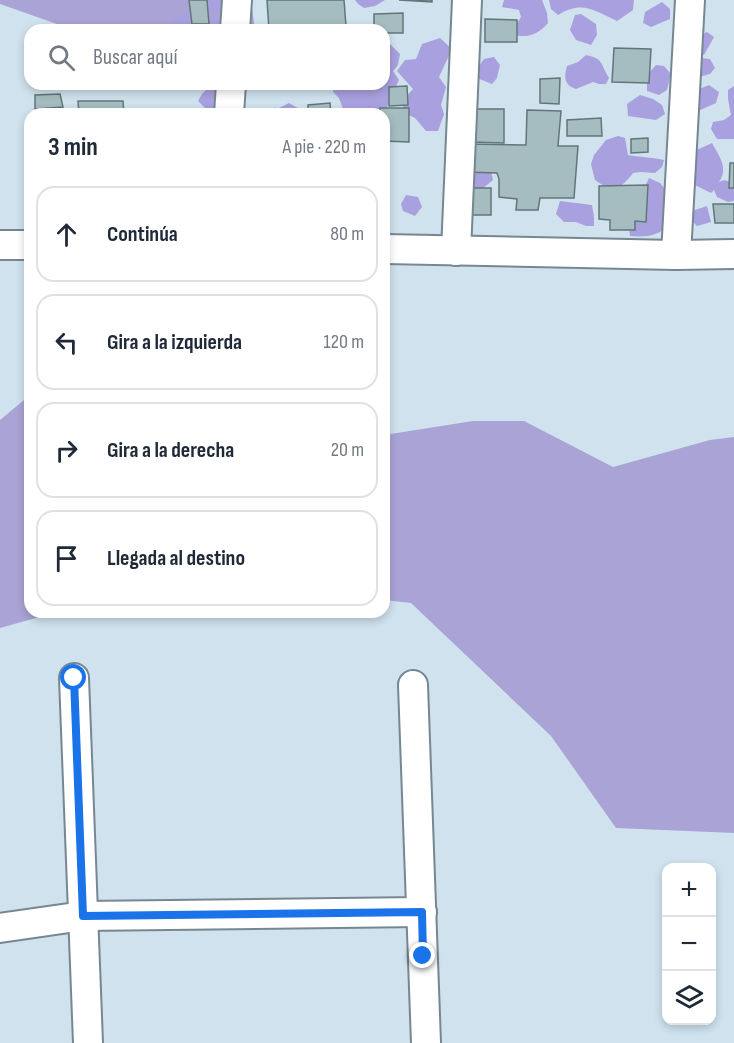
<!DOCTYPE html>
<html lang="es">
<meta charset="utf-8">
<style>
:root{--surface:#fff;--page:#f2f2f3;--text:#1f2937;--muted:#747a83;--line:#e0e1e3}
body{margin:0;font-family:"Sofia Sans Condensed",sans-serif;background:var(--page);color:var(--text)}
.controls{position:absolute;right:18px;bottom:18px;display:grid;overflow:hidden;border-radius:12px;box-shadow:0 3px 9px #0003}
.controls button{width:54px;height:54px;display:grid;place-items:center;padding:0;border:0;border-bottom:2px solid var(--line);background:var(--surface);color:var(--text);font:30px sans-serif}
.stop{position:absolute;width:18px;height:18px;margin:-14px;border:4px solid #1a73e8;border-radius:50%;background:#fff}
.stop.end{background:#1a73e8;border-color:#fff;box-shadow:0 2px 6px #0008}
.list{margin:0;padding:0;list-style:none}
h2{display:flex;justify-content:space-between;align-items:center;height:78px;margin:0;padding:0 24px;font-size:26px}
h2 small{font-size:20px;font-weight:400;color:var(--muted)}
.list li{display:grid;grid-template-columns:39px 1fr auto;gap:18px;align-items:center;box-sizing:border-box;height:96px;margin:0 12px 12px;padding:0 12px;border:2px solid var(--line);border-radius:18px}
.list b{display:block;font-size:22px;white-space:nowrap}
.list em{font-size:20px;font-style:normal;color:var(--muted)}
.icon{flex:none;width:33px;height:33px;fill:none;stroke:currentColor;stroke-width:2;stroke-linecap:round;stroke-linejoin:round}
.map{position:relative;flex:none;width:734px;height:1043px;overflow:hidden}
.search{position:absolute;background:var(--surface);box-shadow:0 3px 9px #0003;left:24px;top:24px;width:366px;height:66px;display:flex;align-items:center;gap:15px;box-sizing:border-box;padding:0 21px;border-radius:18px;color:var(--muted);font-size:22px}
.panel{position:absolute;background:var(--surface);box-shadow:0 3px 9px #0003;left:24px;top:108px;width:366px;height:510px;border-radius:18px}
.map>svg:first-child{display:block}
.green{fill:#aaa4d6}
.forest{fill:#a9a1df}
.building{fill:#a5bdc0;stroke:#61767a;stroke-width:1.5}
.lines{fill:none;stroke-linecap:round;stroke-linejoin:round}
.minor-casing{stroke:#768792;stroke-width:32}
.minor{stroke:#fff;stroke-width:28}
.route{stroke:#1a73e8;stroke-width:8}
</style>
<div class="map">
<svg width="734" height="1043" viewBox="0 0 734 1043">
<rect width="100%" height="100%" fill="#cfe2ee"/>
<g class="green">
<polygon points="0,0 251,0 255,30 74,30 0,4"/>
<polygon points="30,395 30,612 62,612 50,614 0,628 0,420"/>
<polygon points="473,421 524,421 613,467 710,440 734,437 734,833 616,828 551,736 411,603 384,600 384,435"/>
</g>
<g class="forest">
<polygon points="203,0 227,0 222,11 212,12 204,8"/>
<polygon points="355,0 385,0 375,6 364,8 358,4"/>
<path d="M504,0H542L547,13L548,23C537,35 529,38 513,35L514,28L521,17L519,10L502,7Z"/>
<path d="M549,0H634L633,10L617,21C594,10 582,0 558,15L551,9Z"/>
<polygon points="662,2 670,9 670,19 651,27 643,23 645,12"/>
<polygon points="184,12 213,17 218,20 227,17 222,30 172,30 168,26 172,19"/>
<polygon points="581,14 596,24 597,35 591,45 576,40 570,30 575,15"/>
<polygon points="707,32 714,37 704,55 694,52 696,37"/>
<polygon points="440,38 452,49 439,77 446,87 441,105 444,114 438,131 426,131 415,118 403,112 404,99 413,89 397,71 405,60 416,59 422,44"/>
<polygon points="390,44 400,54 398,65 393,71 399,80 385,112 380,114 345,114 339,98 333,92 335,84 384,84 384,46"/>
<path d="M586,55C604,59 600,63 609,78L606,84H599L593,82L576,89C564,85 564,77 567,66L578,62Z"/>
<polygon points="494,57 500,65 497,78 492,84 472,76 484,59"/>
<polygon points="701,58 710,59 715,68 710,74 695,78"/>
<polygon points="656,65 664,66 671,74 667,90 659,95 647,91 647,75"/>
<polygon points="211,85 226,89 216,108 206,109 198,101 202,94"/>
<polygon points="709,85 719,92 716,103 698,111 691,104 697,90"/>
<polygon points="734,86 734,139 717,139 711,129 713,122 724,120 731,115 728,99 728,90"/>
<polygon points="640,95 653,99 662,105 665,114 656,120 628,116 627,104"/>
<polygon points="289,103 308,114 270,114 275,107 277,109"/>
<path d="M618,136L625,138L628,155C640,157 651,157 664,160L662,167L655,173L640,172L633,173C620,190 613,193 595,180L591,164L594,155L606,140Z"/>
<path d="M712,143C719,156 729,168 719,182L724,180L734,183V201L728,202L717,197L714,190L711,193L689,182L690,153Z"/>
<polygon points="469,170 491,171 493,180 482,189 477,191 471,186"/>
<path d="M649,178L660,183L668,193L667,227C655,237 645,237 630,236L629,226L640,218L642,193Z"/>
<polygon points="406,195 418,197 422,207 415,216 403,211 401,204"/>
<polygon points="560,201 592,205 594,217 594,226 586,226 576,222 564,222 556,214"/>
<polygon points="707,206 711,222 697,226 690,219 695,210"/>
</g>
<g class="building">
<polygon points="189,0 207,0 209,24 192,24"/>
<polygon points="267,0 344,0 346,26 326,26 326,30 269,30"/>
<polygon points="399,0 432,0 432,2"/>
<polygon points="403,13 403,33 384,33 384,30 374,30 374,14"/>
<polygon points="485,19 517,20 517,42 485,42"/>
<polygon points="614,48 651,49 649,83 612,82"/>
<polygon points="560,78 559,104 540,103 540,79"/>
<polygon points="407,86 408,105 389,106 389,87"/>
<polygon points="60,94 63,107 35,109 35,95"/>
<polygon points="78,101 123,101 124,114 79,114"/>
<polygon points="330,103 331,114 308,114 308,105"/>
<polygon points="380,108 409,108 409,142 384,141 384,114 380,114"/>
<polygon points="470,109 504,109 504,143 469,142"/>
<polygon points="527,110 561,111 558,146 578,146 574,198 540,198 538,210 516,210 517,199 499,197 499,179 497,173 465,172 466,144 526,145"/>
<polygon points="601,118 602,136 567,136 567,120"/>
<polygon points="648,138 648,152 631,153 631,139"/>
<polygon points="730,163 734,163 734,188 729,188"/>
<polygon points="648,185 646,222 635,221 635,230 610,230 610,220 599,219 599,186"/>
<polygon points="468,188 491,188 491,215 467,215"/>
<polygon points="713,204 734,204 734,223 715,223"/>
</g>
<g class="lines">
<defs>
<g id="minor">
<polyline points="235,30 237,0"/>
<polyline points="229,114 231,84"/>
<polyline points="0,245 30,245"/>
<polyline points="384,249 676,255 734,254"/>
<polyline points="456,251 467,0"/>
<polyline points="676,255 690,0"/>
<polyline points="74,678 88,1043"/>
<polyline points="413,685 426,1043"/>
<polyline points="0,928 83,916 422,912"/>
</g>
</defs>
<use href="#minor" class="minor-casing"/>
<use href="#minor" class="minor"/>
</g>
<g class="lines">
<polyline class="route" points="74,678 83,916 422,912 423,956"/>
</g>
</svg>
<div class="controls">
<button>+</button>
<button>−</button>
<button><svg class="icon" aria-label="layers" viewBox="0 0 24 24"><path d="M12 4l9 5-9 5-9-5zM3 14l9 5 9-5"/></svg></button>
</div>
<div class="stop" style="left:74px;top:678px"></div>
<div class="stop end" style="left:423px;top:956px"></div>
<div class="search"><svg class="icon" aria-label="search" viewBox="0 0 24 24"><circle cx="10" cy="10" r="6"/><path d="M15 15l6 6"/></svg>Buscar aquí</div>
<section class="panel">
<h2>3 min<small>A pie · 220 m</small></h2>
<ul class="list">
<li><svg class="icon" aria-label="ahead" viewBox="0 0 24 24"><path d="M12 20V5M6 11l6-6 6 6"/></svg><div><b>Continúa</b></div><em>80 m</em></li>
<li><svg class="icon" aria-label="left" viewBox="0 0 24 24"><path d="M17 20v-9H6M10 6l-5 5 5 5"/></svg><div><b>Gira a la izquierda</b></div><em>120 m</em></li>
<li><svg class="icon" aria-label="right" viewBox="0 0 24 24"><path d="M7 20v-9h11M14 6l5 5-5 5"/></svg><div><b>Gira a la derecha</b></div><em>20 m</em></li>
<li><svg class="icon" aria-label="arrive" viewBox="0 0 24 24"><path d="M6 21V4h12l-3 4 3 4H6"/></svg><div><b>Llegada al destino</b></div></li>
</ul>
</section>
</div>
